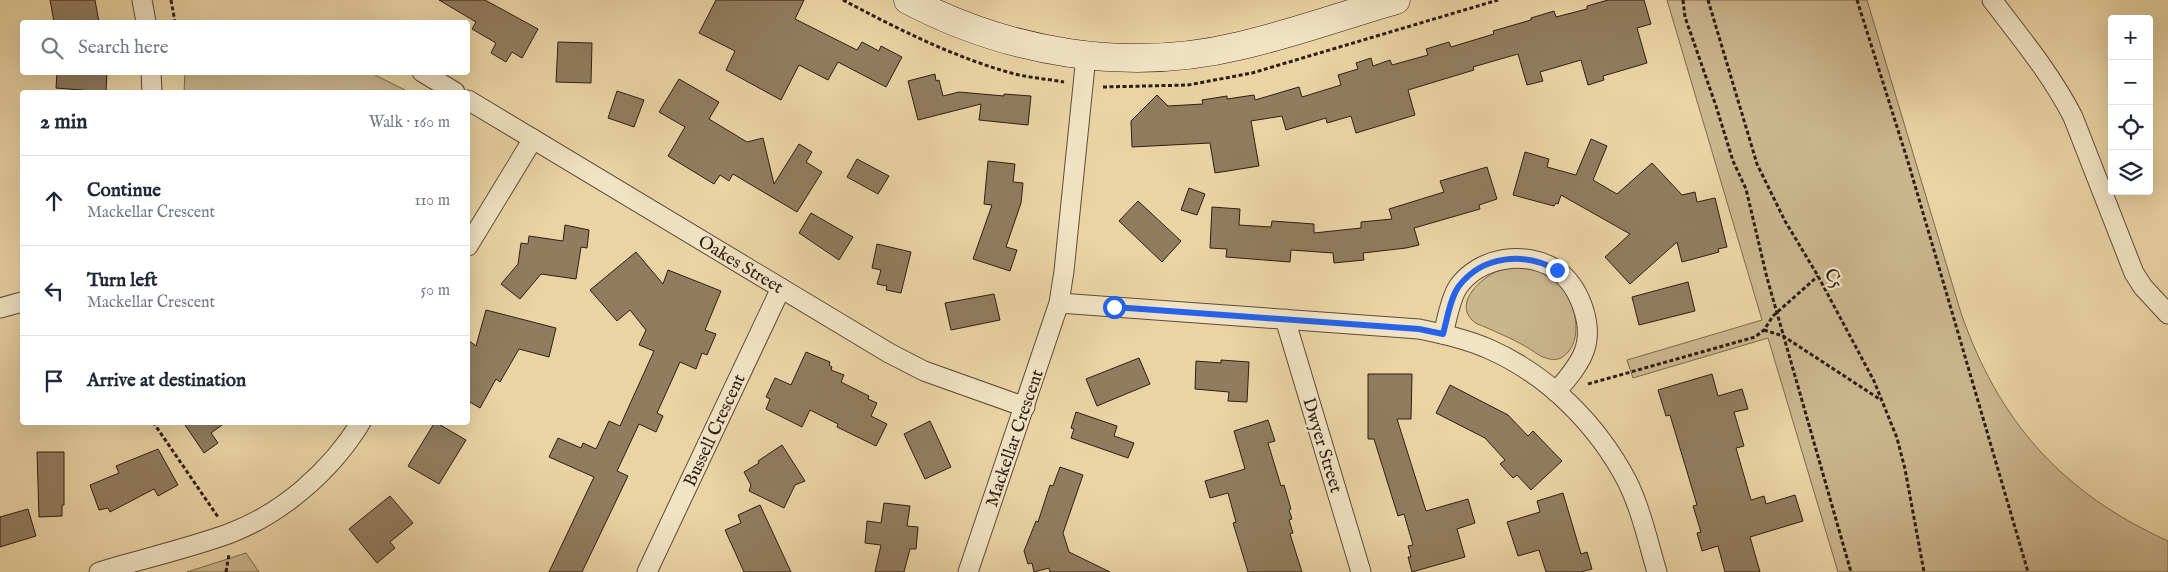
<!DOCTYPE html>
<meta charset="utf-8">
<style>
:root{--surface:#fff;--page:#f2f2f3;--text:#1f2937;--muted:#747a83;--line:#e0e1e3}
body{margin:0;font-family:"IM FELL English",serif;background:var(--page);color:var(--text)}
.controls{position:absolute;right:15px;top:15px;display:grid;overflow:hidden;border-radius:5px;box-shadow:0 5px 20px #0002}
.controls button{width:45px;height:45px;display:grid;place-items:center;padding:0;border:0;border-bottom:1px solid var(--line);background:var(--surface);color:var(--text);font:25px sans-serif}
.stop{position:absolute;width:15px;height:15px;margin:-11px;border:4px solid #2563eb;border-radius:50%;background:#fff}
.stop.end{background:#2563eb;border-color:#fff;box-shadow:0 1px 5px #0008}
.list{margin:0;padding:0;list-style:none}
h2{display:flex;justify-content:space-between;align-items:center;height:65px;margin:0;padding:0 20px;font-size:21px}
h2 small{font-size:16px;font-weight:400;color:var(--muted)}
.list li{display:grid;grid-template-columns:32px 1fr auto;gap:15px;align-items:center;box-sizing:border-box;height:90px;padding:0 20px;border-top:1px solid var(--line)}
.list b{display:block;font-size:19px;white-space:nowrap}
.list p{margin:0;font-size:16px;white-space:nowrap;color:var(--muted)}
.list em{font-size:16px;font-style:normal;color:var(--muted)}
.icon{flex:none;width:28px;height:28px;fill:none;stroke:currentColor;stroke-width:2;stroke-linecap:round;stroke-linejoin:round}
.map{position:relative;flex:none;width:2168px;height:572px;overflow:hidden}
.search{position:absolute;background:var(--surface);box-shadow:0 5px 20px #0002;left:20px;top:20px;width:450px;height:55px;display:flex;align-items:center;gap:12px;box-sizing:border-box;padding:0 18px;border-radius:5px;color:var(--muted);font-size:19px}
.panel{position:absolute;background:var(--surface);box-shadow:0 5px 20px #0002;left:20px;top:90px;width:450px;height:335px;border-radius:5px}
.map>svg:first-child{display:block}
.green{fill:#cab58c;stroke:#7d6950}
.building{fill:#917c5f;stroke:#301d15}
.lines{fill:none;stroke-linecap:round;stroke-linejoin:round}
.street-casing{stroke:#5e4b39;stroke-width:21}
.secondary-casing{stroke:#301d15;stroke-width:29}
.path{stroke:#301d15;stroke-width:3;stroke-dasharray:4 2.5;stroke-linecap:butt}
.street{stroke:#f1e3c4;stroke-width:19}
.secondary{stroke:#f1e3c4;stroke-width:28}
.route{stroke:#2563eb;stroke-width:6}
.labels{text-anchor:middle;stroke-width:4.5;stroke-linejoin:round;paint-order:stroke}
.street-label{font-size:18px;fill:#301d15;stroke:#f1e3c4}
</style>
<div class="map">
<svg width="2168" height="572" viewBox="0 0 2168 572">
<rect width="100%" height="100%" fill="#ead4a4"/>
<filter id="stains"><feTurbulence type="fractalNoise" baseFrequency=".004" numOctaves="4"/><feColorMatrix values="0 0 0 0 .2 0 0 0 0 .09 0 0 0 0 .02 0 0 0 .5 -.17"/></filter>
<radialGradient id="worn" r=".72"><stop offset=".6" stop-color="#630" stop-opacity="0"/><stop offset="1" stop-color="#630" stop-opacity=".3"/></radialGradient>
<g class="green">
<path d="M1667,0H1867L1961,313C1999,422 2062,493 2168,541V572H1838L1768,338L1633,378L1627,360L1762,320Z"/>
<polygon points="185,72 371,73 409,92 184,92"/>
<path d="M1513,267C1529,268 1543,270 1556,281C1575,296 1587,343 1561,358C1556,360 1551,360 1546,358C1538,356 1531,349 1523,345C1511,338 1498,333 1485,327C1481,325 1475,324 1472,320C1454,302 1482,277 1498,271C1503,269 1508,268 1513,267Z"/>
<polygon points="246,553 259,572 187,572"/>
</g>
<g class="building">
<polygon points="50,0 95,0 99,22 54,22"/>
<polygon points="439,0 485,0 538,29 522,58 512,52 506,62 491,53 496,43 472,29 476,22"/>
<polygon points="716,0 804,0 795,19 857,50 862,42 879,51 881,46 902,57 886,87 838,62 828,80 799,65 781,100 726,70 735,51 699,33"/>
<polygon points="1608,0 1644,0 1651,24 1637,28 1647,63 1603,76 1604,80 1588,85 1581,60 1540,72 1543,81 1527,85 1518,54 1473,67 1474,70 1408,90 1415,115 1356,133 1351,116 1327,123 1326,118 1286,130 1282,116 1251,121 1259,166 1215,173 1210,143 1132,147 1131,121 1157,95 1168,106 1203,104 1202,100 1227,96 1227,99 1254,95 1255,100 1299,87 1302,97 1341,85 1338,75 1358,69 1356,63 1371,58 1373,66 1390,60 1392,65 1428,55 1426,49 1449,42 1451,47 1494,34 1493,31 1531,20 1531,18 1554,11 1556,17 1587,9 1587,6"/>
<polygon points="558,42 592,43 591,83 556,82"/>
<polygon points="57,72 107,72 106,92 56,88"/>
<polygon points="935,74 936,81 939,80 943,96 959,92 1004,96 1004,94 1031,96 1028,125 979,120 981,104 918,120 908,81"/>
<polygon points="679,79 719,102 709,119 747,142 763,138 774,184 799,144 812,152 806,162 822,172 797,212 733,174 729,181 720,175 714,184 668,156 685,127 659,112"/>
<polygon points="617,91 644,100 634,127 608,118"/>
<polygon points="1591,139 1607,146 1593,180 1617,194 1652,163 1682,195 1695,192 1697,202 1715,198 1727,247 1718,249 1719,252 1682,262 1677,242 1630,284 1605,257 1630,234 1561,195 1558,204 1556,203 1554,206 1513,195 1525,152 1549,159 1547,167 1576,175"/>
<polygon points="857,159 889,176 878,194 847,177"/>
<polygon points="988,161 1015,164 1013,182 1023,183 1021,203 1006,247 1017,250 1010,271 973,259 992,205 984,204"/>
<polygon points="1487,167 1497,199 1479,205 1480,209 1414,228 1419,245 1406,248 1363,253 1364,260 1334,263 1333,253 1291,250 1290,262 1226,257 1227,249 1210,248 1212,207 1240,209 1239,225 1271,227 1272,221 1314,224 1314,233 1361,228 1361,222 1392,219 1389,209 1444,192 1440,181"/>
<polygon points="1189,188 1205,194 1197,215 1181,210"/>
<polygon points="1138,201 1181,241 1162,262 1119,221"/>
<polygon points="811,213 853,237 839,260 799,233"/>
<polygon points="565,225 589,230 587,248 581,247 576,279 541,274 520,299 501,284 518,264 521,243 528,244 529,236 563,241"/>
<polygon points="877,244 911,252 901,293 886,290 887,286 877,284 881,270 872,268"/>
<polygon points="636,252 663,284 668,270 721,291 705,330 716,334 707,355 702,353 696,369 680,362 657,413 663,416 656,432 639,424 617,471 628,476 582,572 549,572 594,477 549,457 558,438 581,448 583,443 596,449 609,421 620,426 654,351 639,345 646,330 630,310 617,321 590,290"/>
<polygon points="1688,282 1695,311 1639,325 1632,297"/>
<polygon points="994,294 1000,320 951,330 945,303"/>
<polygon points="486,310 556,328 549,357 519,349 500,382 496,379 480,408 468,401 468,340 476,346"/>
<polygon points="806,352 830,362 829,365 832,367 831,370 844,375 841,382 869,396 868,399 877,403 871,416 887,424 876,446 837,427 838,424 810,410 802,427 766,409 770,399 766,397 775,378 791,385"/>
<polygon points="1139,358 1150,384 1097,406 1086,379"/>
<polygon points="1221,360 1249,362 1247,402 1228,401 1229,392 1195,389 1196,361 1221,363"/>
<polygon points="1368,374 1412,374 1411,419 1397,419 1426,511 1468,499 1475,523 1457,529 1465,557 1412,572 1408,557 1411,557 1408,546 1413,545 1404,514 1398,516 1374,439 1368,439"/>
<polygon points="1712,374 1718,396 1742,389 1748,409 1734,412 1744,446 1736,448 1751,500 1764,496 1766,504 1795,495 1803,521 1750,537 1760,572 1725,572 1718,546 1702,551 1697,533 1701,532 1693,506 1697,505 1670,415 1666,416 1658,390"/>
<polygon points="1450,385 1508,415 1528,436 1533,431 1562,461 1531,490 1517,475 1513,478 1500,464 1505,460 1485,438 1436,413"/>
<polygon points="1076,412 1117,426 1114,436 1134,443 1128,458 1071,438 1074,429 1071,428"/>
<polygon points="1268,420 1275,441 1268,443 1281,486 1284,485 1291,509 1289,510 1292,519 1289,520 1293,533 1290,534 1302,572 1248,572 1233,523 1236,522 1228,493 1210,498 1205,481 1245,469 1234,431"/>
<polygon points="930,421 951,467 925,479 904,434"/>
<polygon points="183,422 226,422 211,433 218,443 204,453"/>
<polygon points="435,422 466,440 439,484 408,466"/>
<polygon points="782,445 805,481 795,485 784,508 749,491 751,485 744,472 759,463 758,461"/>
<polygon points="158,449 178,485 158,496 154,489 110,512 108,508 99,510 90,485 119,473 116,466"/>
<polygon points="37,452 64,452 64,505 62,505 62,516 39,517"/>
<polygon points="1060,467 1083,475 1063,533 1069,552 1110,572 1050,572 1049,568 1034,572 1032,563 1028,564 1024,551 1036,521 1038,522 1050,485 1053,486"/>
<polygon points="1563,493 1581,554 1587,552 1592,569 1581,572 1546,572 1539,550 1518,556 1507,522 1540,512 1537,501"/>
<polygon points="390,496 413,523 390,542 395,548 377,563 349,529"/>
<polygon points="884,503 910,506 907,526 918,527 916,549 910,549 904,572 875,572 881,545 865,543 867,521 881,523"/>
<polygon points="760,505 791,572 744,572 725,530 741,523 738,515"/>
<polygon points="28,509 36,536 0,547 0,517"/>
</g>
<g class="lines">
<defs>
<g id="street">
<polyline points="142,0 146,22"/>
<path d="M1992,0C2021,38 2051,74 2073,117L2134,273L2143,287L2168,314"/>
<polyline points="151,72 152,92"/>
<polyline points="422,72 455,92"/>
<polyline points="468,100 889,353 924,371 1025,407"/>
<polyline points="468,246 533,139"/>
<path d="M1059,303L1419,329C1442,334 1467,339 1489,349C1548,375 1597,424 1627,481C1641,509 1648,542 1657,572"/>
<polyline points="0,308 22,302"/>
<polyline points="1285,319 1361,572"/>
<path d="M1443,334C1447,320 1450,299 1458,287C1479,257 1525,250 1555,269C1580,285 1595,327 1583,354C1577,368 1566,380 1556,392"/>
<path d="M99,572C142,559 186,549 228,534C282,514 331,471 361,422"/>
<polyline points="647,572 781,288"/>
<polyline points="968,572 1059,303 1064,271 1086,56"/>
</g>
<path id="secondary" d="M908,0C1009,53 1127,73 1239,46C1292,34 1344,15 1396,0"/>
</defs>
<use href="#street" class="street-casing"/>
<use href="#secondary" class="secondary-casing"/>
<g class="path">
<polyline points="171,0 175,22"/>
<path d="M843,0C898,29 955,58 1015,74C1031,78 1048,79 1064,82"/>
<polyline points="1683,0 1685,17 1716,106 1733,161 1746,189 1767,278 1851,572"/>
<polyline points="1708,0 1757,164 1785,221 1818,276 1874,381 1897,438 1905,469 1924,572"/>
<polyline points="1857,0 1909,165 2028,572"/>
<polyline points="1103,87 1188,85 1252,73 1498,0"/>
<polyline points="1764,330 1783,336 1881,400"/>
<polyline points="1588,384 1755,337 1764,330 1773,316 1818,276"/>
<polyline points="153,422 218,517"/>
<polyline points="226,572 229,554"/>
</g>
<use href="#street" class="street"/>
<use href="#secondary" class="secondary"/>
</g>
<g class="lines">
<path class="route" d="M1114,307L1419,329L1443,334C1447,320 1450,298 1459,286C1483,255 1524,252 1557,270"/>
</g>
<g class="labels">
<g class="street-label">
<text transform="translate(741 264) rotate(31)" y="6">Oakes Street</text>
<text transform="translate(1834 278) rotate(61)" y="6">C5</text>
<text transform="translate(714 430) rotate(-65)" y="6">Bussell Crescent</text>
<text transform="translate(1014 438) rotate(-71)" y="6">Mackellar Crescent</text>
<text transform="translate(1323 445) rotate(73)" y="6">Dwyer Street</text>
</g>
</g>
<rect width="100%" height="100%" filter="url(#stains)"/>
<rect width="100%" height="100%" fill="url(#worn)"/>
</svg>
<div class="controls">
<button>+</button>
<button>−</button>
<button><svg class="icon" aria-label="locate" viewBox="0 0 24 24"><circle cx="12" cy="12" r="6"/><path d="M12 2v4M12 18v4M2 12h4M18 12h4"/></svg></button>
<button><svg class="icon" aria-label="layers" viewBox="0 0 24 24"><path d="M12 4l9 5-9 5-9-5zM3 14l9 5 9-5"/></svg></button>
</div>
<div class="stop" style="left:1114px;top:307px"></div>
<div class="stop end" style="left:1557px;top:270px"></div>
<div class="search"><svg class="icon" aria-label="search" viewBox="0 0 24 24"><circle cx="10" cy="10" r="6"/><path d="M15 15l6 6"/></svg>Search here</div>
<section class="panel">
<h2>2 min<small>Walk · 160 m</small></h2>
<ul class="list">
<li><svg class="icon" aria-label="ahead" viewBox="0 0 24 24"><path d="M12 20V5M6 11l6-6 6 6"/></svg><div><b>Continue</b><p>Mackellar Crescent</p></div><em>110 m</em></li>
<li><svg class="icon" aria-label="left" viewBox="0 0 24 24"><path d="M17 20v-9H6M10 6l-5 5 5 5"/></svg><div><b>Turn left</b><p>Mackellar Crescent</p></div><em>50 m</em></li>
<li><svg class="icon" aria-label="arrive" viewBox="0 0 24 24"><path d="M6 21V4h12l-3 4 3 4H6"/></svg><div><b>Arrive at destination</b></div></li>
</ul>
</section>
</div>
